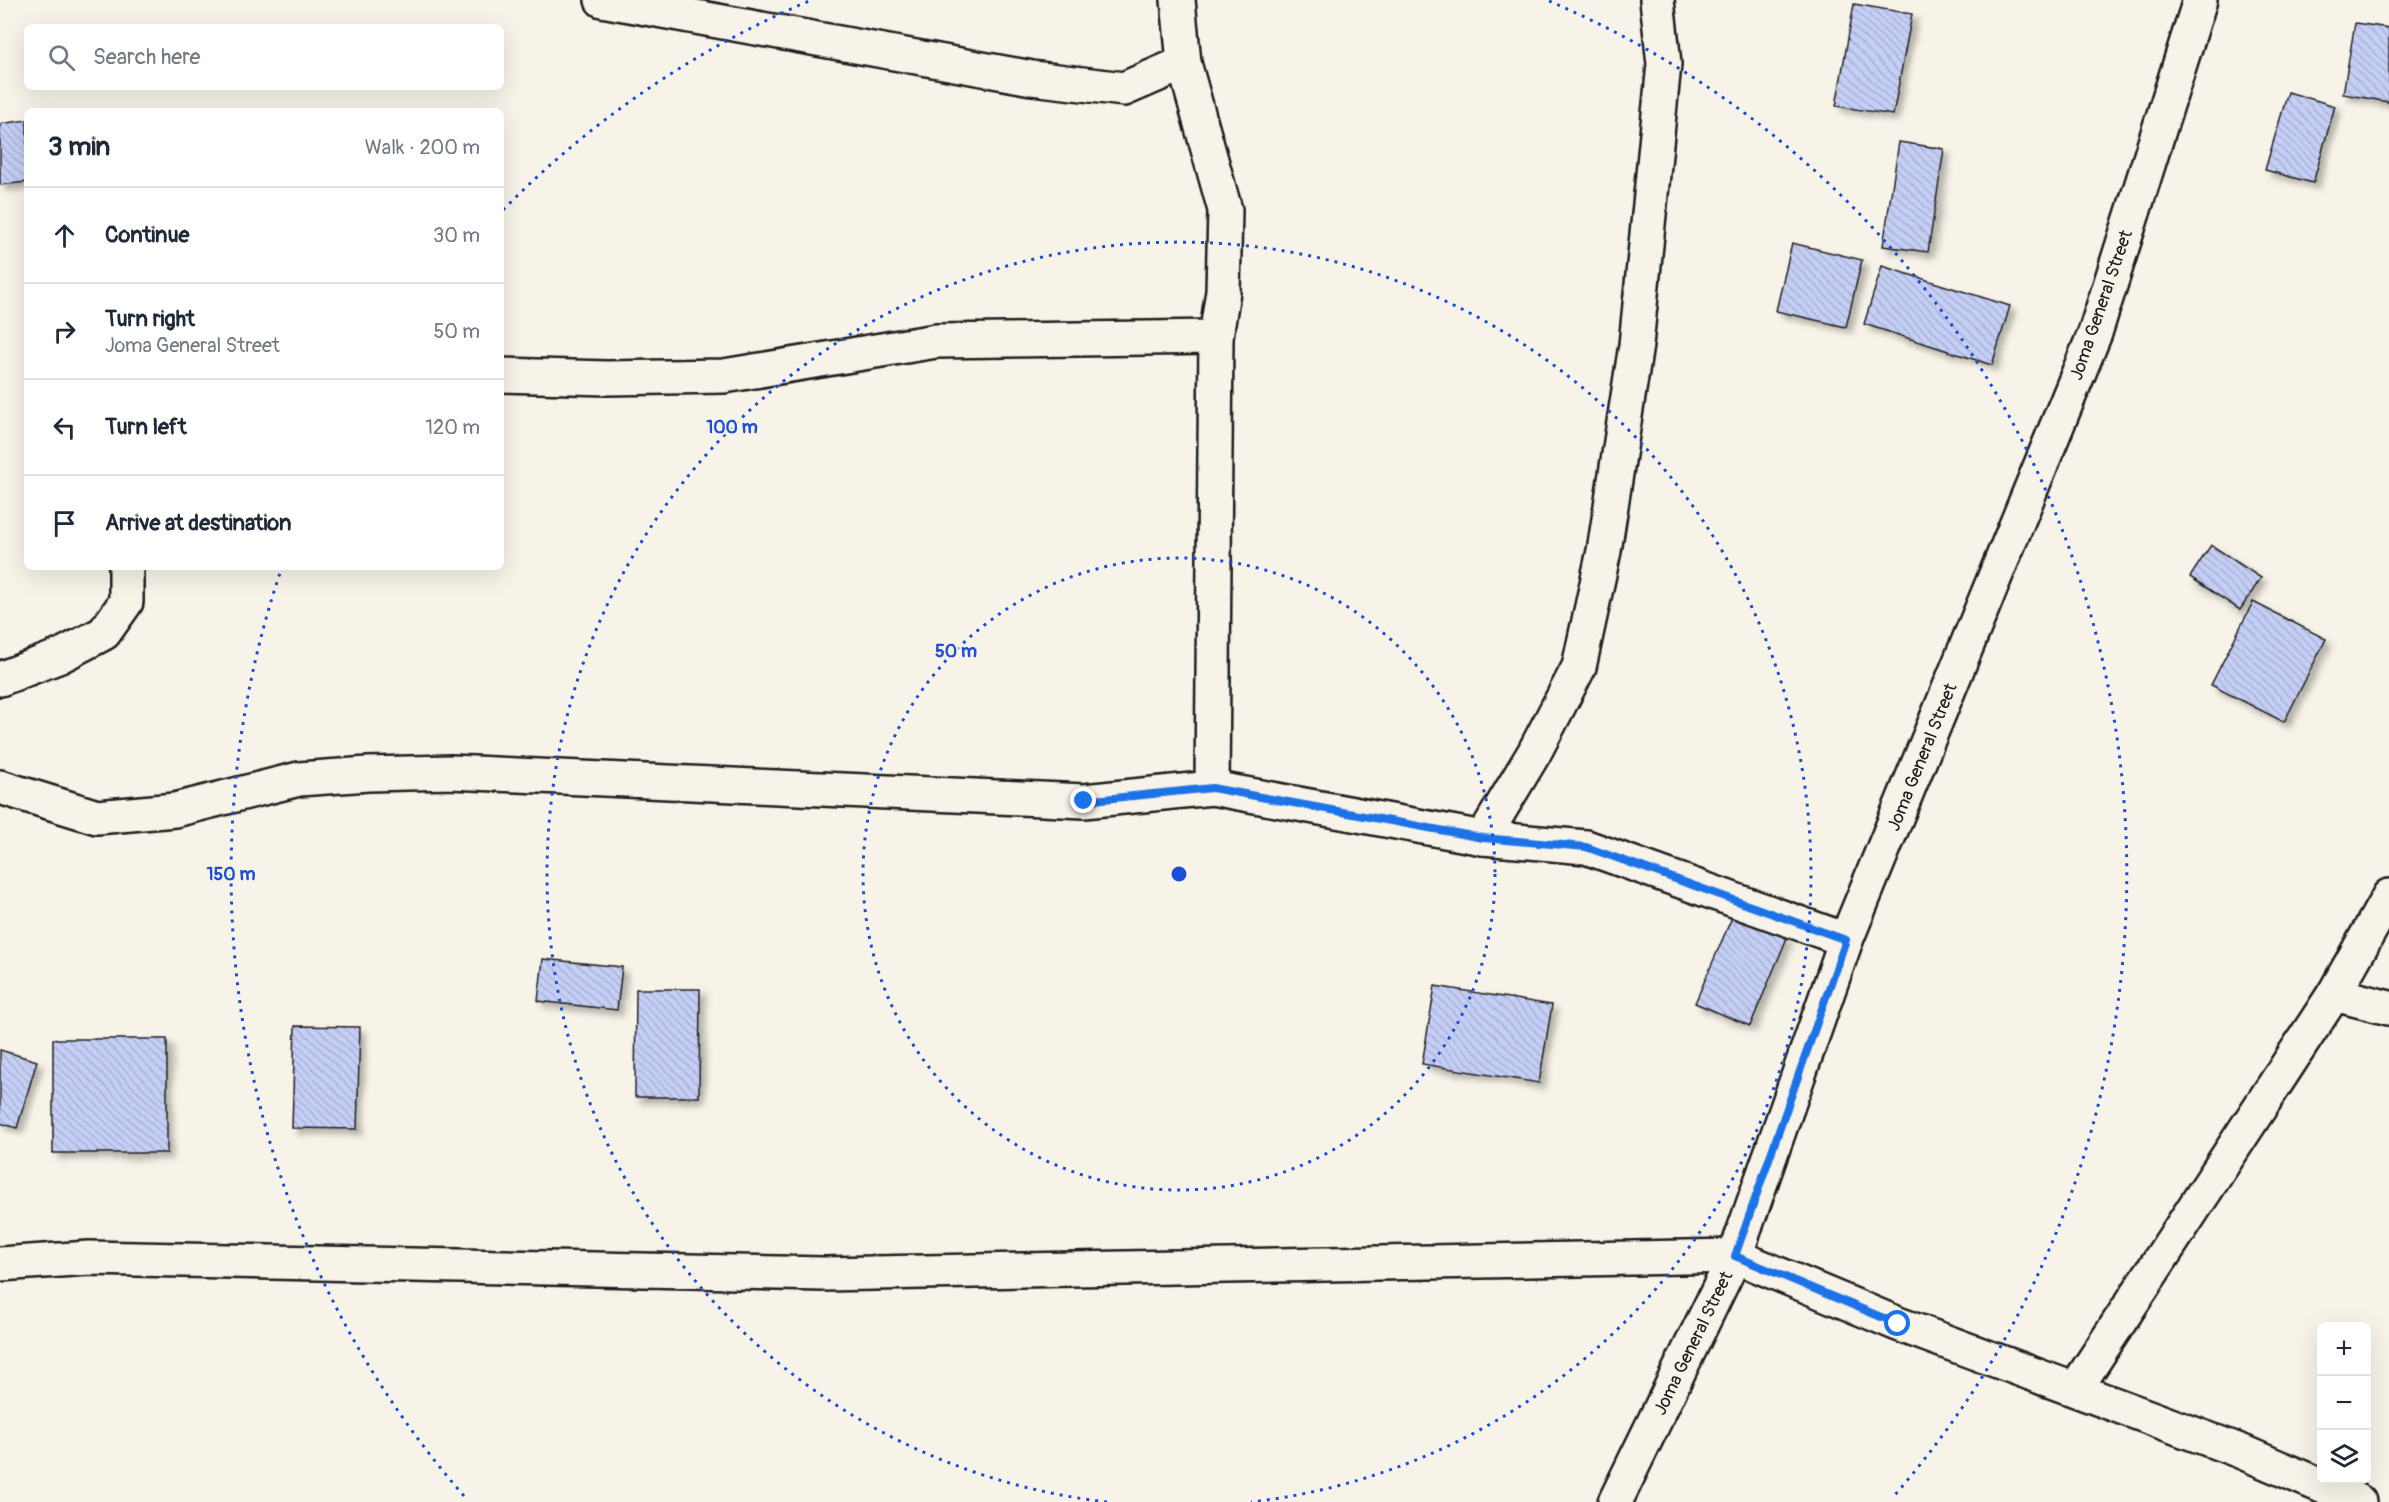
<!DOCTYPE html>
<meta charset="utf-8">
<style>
:root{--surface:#fff;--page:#f6f6f7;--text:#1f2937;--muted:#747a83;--line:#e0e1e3}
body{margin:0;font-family:Pangolin,sans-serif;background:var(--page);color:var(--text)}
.controls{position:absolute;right:18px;bottom:18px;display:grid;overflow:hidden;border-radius:9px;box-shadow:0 6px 24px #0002}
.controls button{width:54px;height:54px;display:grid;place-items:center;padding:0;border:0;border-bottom:2px solid var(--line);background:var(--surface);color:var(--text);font:30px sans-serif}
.stop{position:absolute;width:18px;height:18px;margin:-14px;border:4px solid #1a73e8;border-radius:50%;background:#fff}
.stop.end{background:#1a73e8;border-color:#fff;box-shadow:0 2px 6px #0008}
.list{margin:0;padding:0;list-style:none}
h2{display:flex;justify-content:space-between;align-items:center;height:78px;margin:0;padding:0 24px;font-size:26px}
h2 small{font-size:20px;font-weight:400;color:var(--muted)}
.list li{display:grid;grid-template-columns:39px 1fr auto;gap:18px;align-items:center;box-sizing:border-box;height:96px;padding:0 24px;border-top:2px solid var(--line)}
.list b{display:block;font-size:22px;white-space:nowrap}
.list p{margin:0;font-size:20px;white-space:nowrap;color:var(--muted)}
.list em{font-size:20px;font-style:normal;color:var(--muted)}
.icon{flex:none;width:33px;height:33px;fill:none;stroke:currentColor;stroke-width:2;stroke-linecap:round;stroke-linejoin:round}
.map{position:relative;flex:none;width:2389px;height:1502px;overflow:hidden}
.search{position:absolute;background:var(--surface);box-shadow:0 6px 24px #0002;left:24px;top:24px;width:480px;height:66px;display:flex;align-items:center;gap:15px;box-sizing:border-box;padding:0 21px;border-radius:9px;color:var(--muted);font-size:22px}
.panel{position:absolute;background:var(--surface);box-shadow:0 6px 24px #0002;left:24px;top:108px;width:480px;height:462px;border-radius:9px}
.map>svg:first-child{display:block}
.building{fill:url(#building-back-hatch);stroke:#1c1c1c;stroke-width:1.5;filter:url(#shadow)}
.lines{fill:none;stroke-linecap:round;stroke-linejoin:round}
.street-casing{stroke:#1c1c1c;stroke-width:38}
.secondary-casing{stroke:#1c1c1c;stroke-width:38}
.street{stroke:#f7f3e8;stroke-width:33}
.secondary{stroke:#f7f3e8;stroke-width:33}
.route{stroke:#1a73e8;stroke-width:8}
.ring{fill:none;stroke:#1d4ed8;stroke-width:3;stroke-dasharray:3 6}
.labels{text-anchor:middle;stroke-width:4.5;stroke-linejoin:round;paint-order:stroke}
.street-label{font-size:18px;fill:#1c1c1c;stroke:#f7f3e8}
.centre{fill:#1d4ed8;stroke:#f7f3e8;stroke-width:3}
.ring-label{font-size:18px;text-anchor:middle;font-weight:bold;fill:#1d4ed8;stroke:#f7f3e8;stroke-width:4.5;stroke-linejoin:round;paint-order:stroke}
</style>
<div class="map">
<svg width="2389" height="1502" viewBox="0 0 2389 1502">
<defs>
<pattern id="building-back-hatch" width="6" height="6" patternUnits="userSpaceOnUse" patternTransform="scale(1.5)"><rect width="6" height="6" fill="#c5cff6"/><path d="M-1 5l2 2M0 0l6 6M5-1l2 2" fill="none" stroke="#a9b1d2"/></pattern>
<filter id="shadow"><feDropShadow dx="5.5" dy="5.5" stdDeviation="3" flood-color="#0004"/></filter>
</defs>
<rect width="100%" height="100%" fill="#f7f3e8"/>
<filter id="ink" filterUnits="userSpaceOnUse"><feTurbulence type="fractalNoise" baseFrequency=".0167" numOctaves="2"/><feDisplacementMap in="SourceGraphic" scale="12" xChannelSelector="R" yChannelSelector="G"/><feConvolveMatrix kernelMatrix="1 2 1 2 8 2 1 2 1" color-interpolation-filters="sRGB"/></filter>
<g filter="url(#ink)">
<g class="building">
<polygon points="1854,4 1912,14 1893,115 1836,106"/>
<polygon points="2355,23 2389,28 2389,102 2343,94"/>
<polygon points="2288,92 2335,106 2313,183 2265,170"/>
<polygon points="27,120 27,182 0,185 0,124"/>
<polygon points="1899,142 1944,149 1928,252 1883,246"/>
<polygon points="1792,243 1862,260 1846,327 1776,311"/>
<polygon points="1882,266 2010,306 1992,365 1864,324"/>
<polygon points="2211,545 2261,578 2240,610 2190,577"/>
<polygon points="2253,602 2326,639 2284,722 2211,685"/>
<polygon points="1733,915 1787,938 1750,1026 1695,1003"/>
<polygon points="543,959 622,967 617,1010 538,1001"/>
<polygon points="1435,986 1552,1005 1539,1083 1422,1064"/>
<polygon points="636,989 700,989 699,1097 635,1097"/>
<polygon points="295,1026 360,1027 357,1129 292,1128"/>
<rect x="53" y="1039" width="114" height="114"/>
<polygon points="0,1050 37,1061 17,1128 0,1123"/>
</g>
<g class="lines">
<defs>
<g id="street">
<polyline points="602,0 1032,78 1124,89 1184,63"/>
<polyline points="1178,0 1184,63 1225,210 1223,291 1216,337 1212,788"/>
<polyline points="501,375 607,378 724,376 936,341 1216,337"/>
<polyline points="0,679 60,656 104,633 126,602 126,567"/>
<polyline points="0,787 97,817 175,810 299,779 368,774 451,772 1084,801 1212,788 1483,838 1586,847 1846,940"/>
<polyline points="1483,838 1534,753 1579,667 1604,551 1636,345 1664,64 1657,0"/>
<polyline points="2334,994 2389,1008"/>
<polyline points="0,1264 89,1258 824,1274 1735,1256 1898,1324 2240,1451 2359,1502"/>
<polyline points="2076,1388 2334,994 2389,896"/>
</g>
<polyline id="secondary" points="1615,1502 1735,1256 1846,940 2095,333 2200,0"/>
</defs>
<use href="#street" class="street-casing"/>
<use href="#secondary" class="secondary-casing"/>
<use href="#street" class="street"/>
<use href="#secondary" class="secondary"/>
</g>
</g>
<g class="lines" filter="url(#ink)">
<polyline class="route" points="1084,801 1212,788 1483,838 1586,847 1846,940 1735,1256 1898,1324"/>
</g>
<g class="ring">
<circle cx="1179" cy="874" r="316"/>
<path d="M1107 1502A632 632 0 1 1 1251 1502"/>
<path d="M464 1496A948 948 0 0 1 280 573M503 210A948 948 0 0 1 809 1M1549 1A948 948 0 0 1 1894 1496"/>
</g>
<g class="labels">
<g class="street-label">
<text transform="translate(2101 305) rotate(-71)" y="6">Joma General Street</text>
<text transform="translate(1922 757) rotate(-68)" y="6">Joma General Street</text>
<text transform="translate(1693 1343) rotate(-64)" y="6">Joma General Street</text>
</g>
</g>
<circle cx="1179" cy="874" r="9" class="centre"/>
<g class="ring-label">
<text x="732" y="433">100 m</text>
<text x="956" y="657">50 m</text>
<text x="231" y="880">150 m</text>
</g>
</svg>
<div class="controls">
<button>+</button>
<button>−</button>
<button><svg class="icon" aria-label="layers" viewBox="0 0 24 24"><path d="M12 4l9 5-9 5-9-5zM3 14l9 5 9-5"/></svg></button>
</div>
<div class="stop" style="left:1898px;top:1324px"></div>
<div class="stop end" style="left:1084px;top:801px"></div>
<div class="search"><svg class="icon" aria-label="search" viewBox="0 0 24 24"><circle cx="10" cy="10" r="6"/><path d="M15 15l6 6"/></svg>Search here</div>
<section class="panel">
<h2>3 min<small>Walk · 200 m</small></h2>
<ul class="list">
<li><svg class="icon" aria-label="ahead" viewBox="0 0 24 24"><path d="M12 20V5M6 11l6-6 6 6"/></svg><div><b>Continue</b></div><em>30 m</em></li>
<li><svg class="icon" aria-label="right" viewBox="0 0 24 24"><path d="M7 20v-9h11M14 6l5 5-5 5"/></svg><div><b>Turn right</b><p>Joma General Street</p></div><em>50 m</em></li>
<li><svg class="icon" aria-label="left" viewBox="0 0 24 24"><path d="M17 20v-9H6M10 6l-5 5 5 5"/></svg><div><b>Turn left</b></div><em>120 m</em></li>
<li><svg class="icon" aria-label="arrive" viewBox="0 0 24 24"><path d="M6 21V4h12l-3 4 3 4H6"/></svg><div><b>Arrive at destination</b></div></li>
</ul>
</section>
</div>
